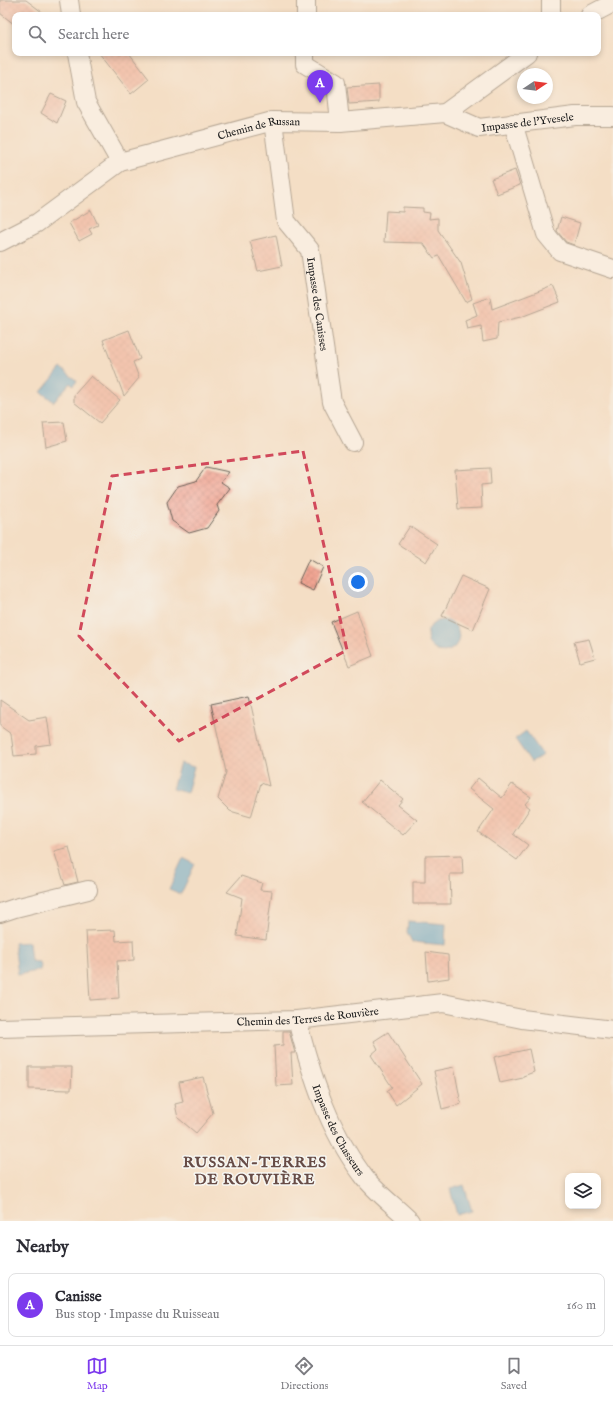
<!DOCTYPE html>
<meta charset="utf-8">
<style>
:root{--surface:#fff;--page:#f7f7f7;--text:#2b2b33;--muted:#7c7c81;--line:#e1e1e2;--accent:#7c3aed}
body{margin:0;font-family:"IM FELL English",serif;background:var(--page);color:var(--text)}
.controls{position:absolute;right:12px;bottom:12px;display:grid;overflow:hidden;border-radius:8px;box-shadow:0 2px 6px #0003}
.controls button{width:36px;height:36px;display:grid;place-items:center;padding:0;border:0;border-bottom:1px solid var(--line);background:var(--surface);color:var(--text);font:20px sans-serif}
.compass{position:absolute;left:517px;top:68px;width:36px;height:36px;border-radius:50%;background:var(--surface);box-shadow:0 2px 6px #0003;rotate:77deg}
.you{position:absolute;left:358px;top:582px;width:14px;height:14px;margin:-10px;border:3px solid #fff;border-radius:50%;background:#1a73e8;box-shadow:0 0 0 6px #1a73e833}
.badge{display:grid;place-items:center;width:26px;height:26px;border-radius:50%;background:var(--accent);color:#fff;font-size:13px;font-weight:700}
.pin{position:absolute;translate:-50% -33px;filter:drop-shadow(0 1px 2px #0008)}
.pin::after{content:'';position:absolute;top:21px;width:14px;height:12px;background:inherit;clip-path:polygon(0 0,100% 0,50% 100%)}
.list{margin:0;padding:0;list-style:none}
h2{display:flex;justify-content:space-between;align-items:center;height:52px;margin:0;padding:0 16px;font-size:17px}
h2 small{font-size:13px;font-weight:400;color:var(--muted)}
.list li{display:grid;grid-template-columns:26px 1fr auto;gap:12px;align-items:center;box-sizing:border-box;height:64px;margin:0 8px 8px;padding:0 8px;border:1px solid var(--line);border-radius:8px}
.list b{display:block;font-size:15px;white-space:nowrap}
.list p{margin:0;font-size:13px;white-space:nowrap;color:var(--muted)}
.list em{font-size:13px;font-style:normal;color:var(--muted)}
.icon{flex:none;width:22px;height:22px;fill:none;stroke:currentColor;stroke-width:2;stroke-linecap:round;stroke-linejoin:round}
.map{position:relative;flex:none;width:613px;height:1221px;overflow:hidden}
.search{position:absolute;background:var(--surface);box-shadow:0 2px 6px #0003;left:12px;right:12px;top:12px;height:44px;display:flex;align-items:center;gap:10px;box-sizing:border-box;padding:0 14px;border-radius:8px;color:var(--muted);font-size:15px}
.sheet{height:124px;background:var(--surface)}
nav{display:flex;justify-content:space-around;align-items:center;box-sizing:border-box;height:56px;border-top:1px solid var(--line);background:var(--surface);font-size:11px;color:var(--muted)}
nav a{display:grid;justify-items:center;gap:2px}
nav .on{color:var(--accent)}
.map>svg:first-child{display:block}
.water{fill:#56a4cf;stroke:#396076}
.building{fill:url(#building-cross-hatch)}
.lines{fill:none;stroke-linecap:round;stroke-linejoin:round}
.street-casing{stroke:#686057;stroke-width:20}
.street{stroke:#fff;stroke-width:18}
.marked{fill:none;stroke:#d1495b;stroke-width:3;stroke-dasharray:8 5;stroke-linejoin:round}
.labels{text-anchor:middle;stroke-width:3;stroke-linejoin:round;paint-order:stroke}
.street-label{font-size:11px;fill:#1c1c1c;stroke:#f6f6f2}
.district-label{font-size:15px;font-weight:bold;letter-spacing:1px;fill:#674c46;stroke:#f6f6f2}
</style>
<div class="map">
<svg width="613" height="1221" viewBox="0 0 613 1221">
<defs>
<pattern id="building-cross-hatch" width="8" height="8" patternUnits="userSpaceOnUse"><rect width="8" height="8" fill="#f1a593"/><path d="M0 0l8 8M0 8l8-8" fill="none" stroke="#ce8d7e"/></pattern>
</defs>
<rect width="100%" height="100%" fill="#f6f6f2"/>
<filter id="ink" filterUnits="userSpaceOnUse"><feTurbulence type="fractalNoise" baseFrequency=".025" numOctaves="2"/><feDisplacementMap in="SourceGraphic" scale="8" xChannelSelector="R" yChannelSelector="G"/><feConvolveMatrix kernelMatrix="1 2 1 2 8 2 1 2 1" color-interpolation-filters="sRGB"/></filter>
<filter id="wash" filterUnits="userSpaceOnUse"><feTurbulence type="fractalNoise" baseFrequency=".012" numOctaves="4" result="noise"/><feDisplacementMap in="SourceGraphic" scale="16" xChannelSelector="R" yChannelSelector="G"/><feGaussianBlur stdDeviation="0.9" result="paint"/><feColorMatrix in="noise" values="0 0 0 0 0 0 0 0 0 0 0 0 0 0 0 0 0 1.4 0 .05"/><feComposite in="paint" operator="in"/></filter>
<g filter="url(#wash)">
<rect width="100%" height="100%" fill="#f4dec5"/>
<g class="water">
<polygon points="61,368 77,381 73,386 70,383 54,402 41,392"/>
<circle cx="443" cy="636" r="16"/>
<polygon points="526,731 543,755 531,762 515,739"/>
<polygon points="180,763 194,767 187,793 172,789"/>
<polygon points="183,858 195,864 181,894 169,889"/>
<polygon points="408,921 446,924 445,945 412,942 407,932"/>
<polygon points="29,942 31,961 39,962 41,966 40,970 18,975 14,943"/>
<polygon points="464,1185 472,1211 457,1215 450,1189"/>
</g>
<g id="blocks">
<g class="building">
<polygon points="0,0 26,0 46,15 15,15 15,25 0,13"/>
<polygon points="99,53 129,53 149,79 131,94"/>
<polygon points="379,85 379,102 349,104 347,87"/>
<polygon points="51,94 66,101 57,123 41,113"/>
<polygon points="515,170 520,185 497,194 491,179"/>
<polygon points="403,207 423,208 423,212 430,213 429,219 438,218 438,230 461,263 472,299 466,302 439,256 434,258 423,243 384,242 386,211 403,212"/>
<polygon points="91,210 98,225 89,229 92,234 79,241 69,223"/>
<polygon points="561,217 580,223 574,245 566,242 557,231"/>
<polygon points="276,235 282,266 258,271 250,241"/>
<polygon points="553,286 560,302 521,317 498,322 497,339 483,342 481,326 467,329 465,320 477,315 473,303 490,297 492,309"/>
<polygon points="129,330 140,359 133,362 139,378 124,396 103,340"/>
<polygon points="91,376 120,400 100,423 74,402 74,395"/>
<polygon points="64,422 67,441 46,447 43,423"/>
<polygon points="206,467 229,472 221,482 230,488 217,505 219,511 207,528 189,533 172,521 167,502 178,486 196,481"/>
<polygon points="490,468 491,484 481,485 482,508 458,509 455,470"/>
<polygon points="410,526 437,544 426,562 398,544"/>
<polygon points="309,559 323,567 313,590 298,583"/>
<polygon points="461,576 490,589 473,630 442,616"/>
<polygon points="357,611 373,656 349,666 331,622"/>
<polygon points="589,639 595,658 580,662 574,642"/>
<polygon points="249,696 269,786 261,783 251,817 230,811 218,799 226,772 211,704"/>
<polygon points="0,700 29,720 47,717 51,744 36,746 36,754 14,756 11,734 0,726"/>
<polygon points="478,778 502,798 512,784 531,797 525,804 530,808 513,834 528,845 517,860 478,832 494,809 469,789"/>
<polygon points="380,780 403,799 398,805 417,820 403,835 362,802"/>
<polygon points="69,847 78,882 65,885 54,851"/>
<polygon points="462,855 463,874 450,874 451,904 413,904 413,882 425,882 425,856"/>
<polygon points="241,876 262,883 260,890 272,891 266,940 237,936 242,898 227,892"/>
<polygon points="115,930 116,941 133,940 134,960 117,961 119,998 90,1000 86,931"/>
<polygon points="426,952 448,955 449,978 428,981"/>
<polygon points="283,1031 289,1031 295,1053 291,1053 293,1085 276,1086 274,1046 283,1045"/>
<polygon points="388,1032 422,1084 396,1105 387,1091 392,1087 371,1055 378,1049 374,1041"/>
<polygon points="529,1049 534,1072 523,1076 523,1078 500,1083 494,1057"/>
<polygon points="29,1067 72,1067 71,1090 29,1089"/>
<polygon points="454,1067 461,1104 442,1109 434,1071"/>
<polygon points="203,1077 213,1113 196,1133 178,1118 175,1104 183,1102 179,1082"/>
</g>
</g>
</g>
<g filter="url(#ink)">
<use href="#blocks" fill-opacity="0" stroke="#686057" stroke-width="1"/>
<g class="lines">
<defs>
<g id="street">
<polyline points="69,0 71,15"/>
<polyline points="306,15 306,0"/>
<polyline points="551,15 551,0"/>
<polyline points="590,15 613,3"/>
<polyline points="77,53 86,102 120,162"/>
<polyline points="305,53 305,64 336,83 340,122"/>
<path id="s1" d="M445,113L479,128L575,116H613"/>
<path id="s2" d="M273,121L286,221L310,250L332,402L353,442"/>
<polyline points="513,123 546,234 560,251 613,269"/>
<path id="s3" d="M0,242L37,223L120,162L273,121L340,122L445,113L527,53"/>
<polyline points="0,913 15,908 88,890"/>
<path id="s4" d="M297,1020C311,1074 328,1129 362,1174C373,1190 396,1207 410,1221"/>
<path id="s5" d="M0,1028L297,1020L443,1003L522,1019L613,1030"/>
</g>
</defs>
<use href="#street" class="street-casing"/>
<use href="#street" class="street"/>
</g>
</g>
<path d="M0 0H613V1221H0ZM303,451L347,650L179,741L79,636L112,476Z" fill="#f4dec5" fill-opacity=".55" fill-rule="evenodd"/>
<path class="marked" d="M303,451L347,650L179,741L79,636L112,476Z"/>
<g class="labels">
<g class="street-label">
<text dy="4" stroke="none"><textPath href="#s1" startOffset="86">Impasse de l'Yvesele</textPath></text>
<text dy="4" stroke="none"><textPath href="#s3" startOffset="288">Chemin de Russan</textPath></text>
<text dy="4" stroke="none"><textPath href="#s2" startOffset="193">Impasse des Canisses</textPath></text>
<text dy="4" stroke="none"><textPath href="#s5" startOffset="308">Chemin des Terres de Rouvière</textPath></text>
<text dy="4" stroke="none"><textPath href="#s4" startOffset="118">Impasse des Chasseurs</textPath></text>
</g>
<g class="district-label">
<text x="255" y="1167">RUSSAN-TERRES<tspan x="255" dy="17">DE ROUVIÈRE</tspan></text>
</g>
</g>
</svg>
<div class="controls">
<button><svg class="icon" aria-label="layers" viewBox="0 0 24 24"><path d="M12 4l9 5-9 5-9-5zM3 14l9 5 9-5"/></svg></button>
</div>
<svg class="compass" viewBox="-18 -18 36 36"><path d="M0-13l5 13h-10z" fill="#e53935"/><path d="M0 13l5-13h-10z" fill="#7c7c81"/></svg>
<div class="you"></div>
<div class="pin badge" style="left:320px;top:103px">A</div>
<div class="search"><svg class="icon" aria-label="search" viewBox="0 0 24 24"><circle cx="10" cy="10" r="6"/><path d="M15 15l6 6"/></svg>Search here</div>
</div>
<section class="sheet">
<h2>Nearby<small></small></h2>
<ul class="list">
<li><span class="badge">A</span><div><b>Canisse</b><p>Bus stop · Impasse du Ruisseau</p></div><em>160 m</em></li>
</ul>
</section>
<nav>
<a class="on"><svg class="icon" aria-label="map" viewBox="0 0 24 24"><path d="M3 6l6-2 6 2 6-2v14l-6 2-6-2-6 2zM9 4v14M15 6v14"/></svg>Map</a>
<a><svg class="icon" aria-label="directions" viewBox="0 0 24 24"><path d="M12 3l9 9-9 9-9-9zM9 14v-3h6M13 9l2 2-2 2"/></svg>Directions</a>
<a><svg class="icon" aria-label="saved" viewBox="0 0 24 24"><path d="M7 4h10v16l-5-4-5 4z"/></svg>Saved</a>
</nav>
